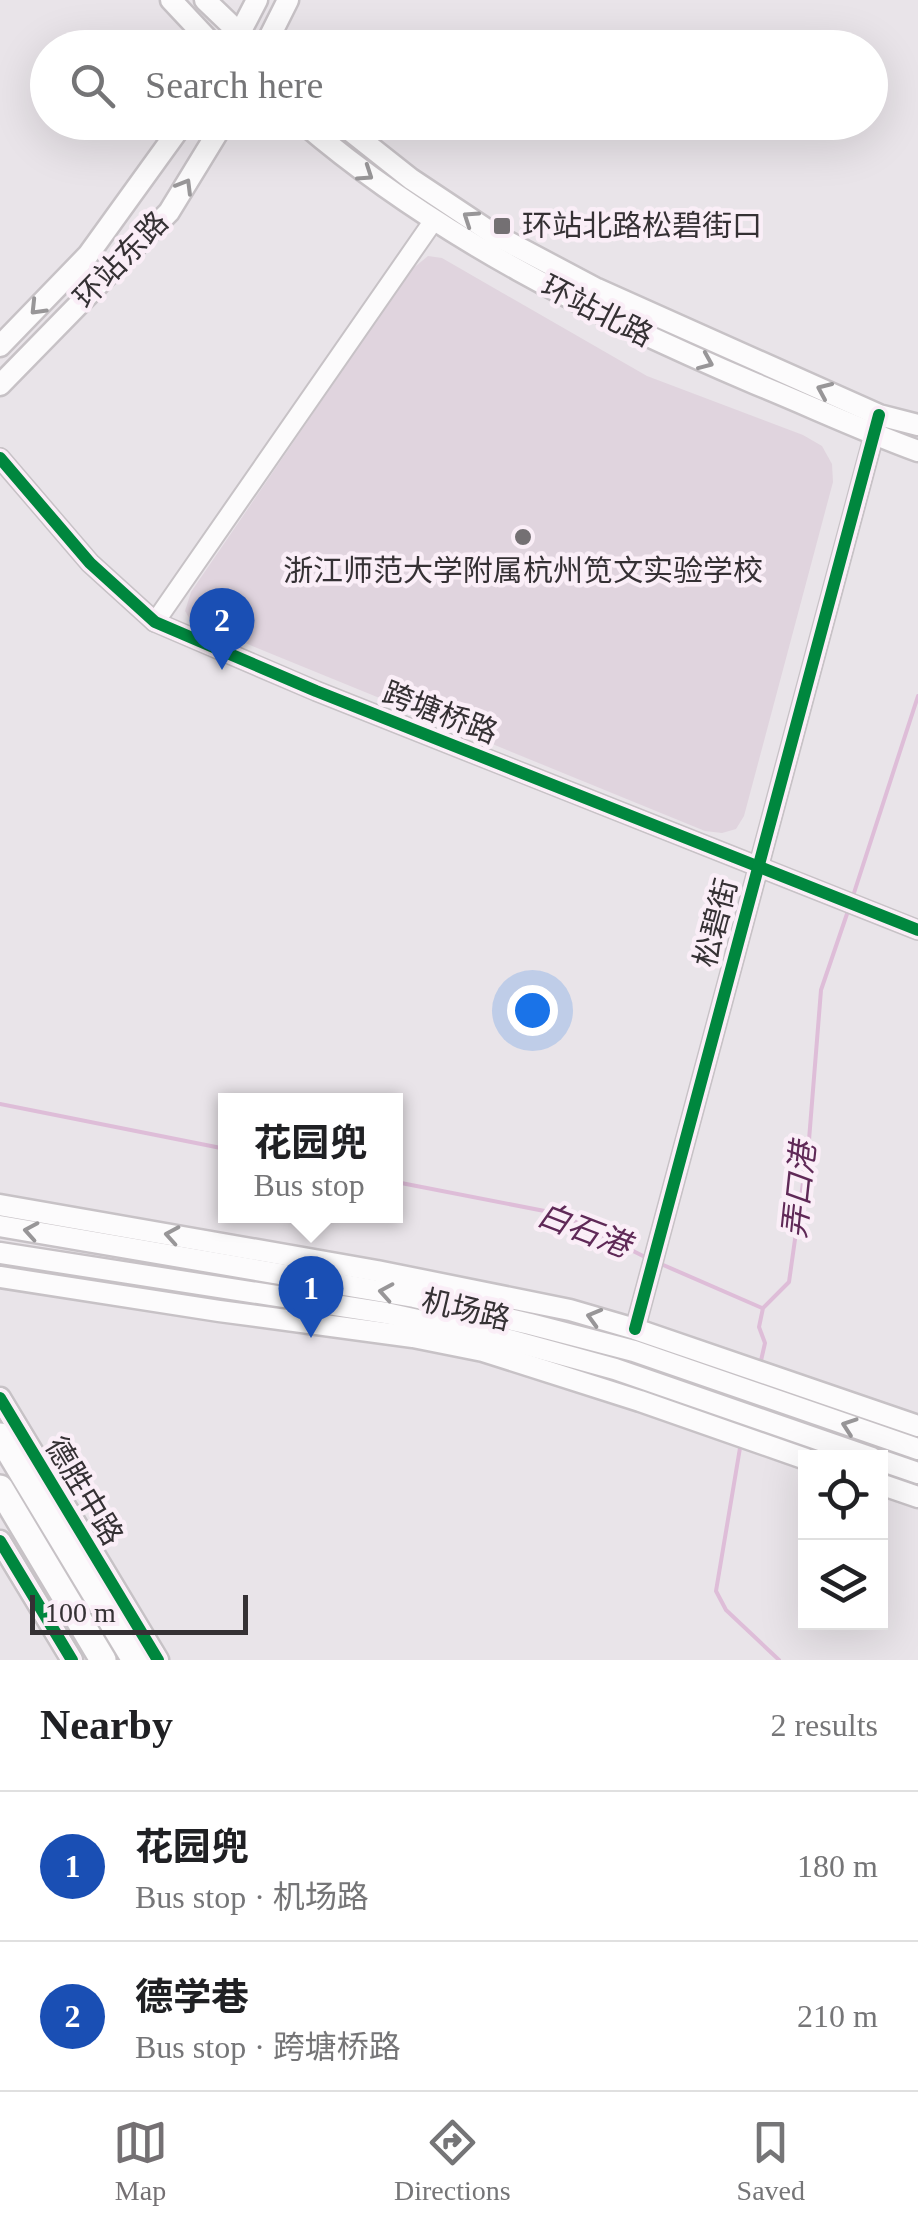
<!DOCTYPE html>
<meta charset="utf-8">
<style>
:root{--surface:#fff;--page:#f2f2f2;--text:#202124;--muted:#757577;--line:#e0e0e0;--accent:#747073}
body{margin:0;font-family:"Times New Roman","Noto Sans SC",serif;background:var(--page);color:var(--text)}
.controls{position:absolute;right:30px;bottom:30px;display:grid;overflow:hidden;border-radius:0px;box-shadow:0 10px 40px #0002}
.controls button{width:90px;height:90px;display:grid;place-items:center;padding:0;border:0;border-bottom:2px solid var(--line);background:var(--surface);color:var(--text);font:50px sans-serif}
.scale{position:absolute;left:30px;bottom:25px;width:218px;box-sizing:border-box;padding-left:10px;border:5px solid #353134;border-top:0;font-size:28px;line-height:35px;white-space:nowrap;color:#353134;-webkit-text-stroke:8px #faeef7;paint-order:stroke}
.you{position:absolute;left:532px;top:1010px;width:35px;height:35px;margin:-25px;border:8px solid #fff;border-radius:50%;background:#1a73e8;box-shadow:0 0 0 15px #1a73e833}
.badge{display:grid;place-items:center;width:65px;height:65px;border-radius:50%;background:var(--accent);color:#fff;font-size:32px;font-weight:700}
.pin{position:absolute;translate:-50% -82px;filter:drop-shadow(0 2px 5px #0008)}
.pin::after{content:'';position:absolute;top:52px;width:35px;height:30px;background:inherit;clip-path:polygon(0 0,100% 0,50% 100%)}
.popup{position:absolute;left:218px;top:1093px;width:185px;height:130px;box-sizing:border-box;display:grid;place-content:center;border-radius:0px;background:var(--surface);filter:drop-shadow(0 2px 8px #0005);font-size:32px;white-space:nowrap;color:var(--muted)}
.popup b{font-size:38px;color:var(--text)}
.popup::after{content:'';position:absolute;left:50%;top:100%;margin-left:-20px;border:20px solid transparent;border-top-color:var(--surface)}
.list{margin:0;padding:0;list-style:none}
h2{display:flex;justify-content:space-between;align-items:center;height:130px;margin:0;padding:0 40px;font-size:42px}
h2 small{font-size:32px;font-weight:400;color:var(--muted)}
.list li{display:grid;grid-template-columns:65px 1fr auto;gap:30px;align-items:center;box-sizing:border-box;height:150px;padding:0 40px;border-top:2px solid var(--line)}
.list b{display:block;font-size:38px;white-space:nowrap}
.list p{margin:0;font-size:32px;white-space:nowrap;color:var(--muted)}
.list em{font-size:32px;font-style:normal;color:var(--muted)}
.icon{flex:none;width:55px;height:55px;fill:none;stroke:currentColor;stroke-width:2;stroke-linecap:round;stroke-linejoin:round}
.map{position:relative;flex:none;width:918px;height:1660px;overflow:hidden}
.search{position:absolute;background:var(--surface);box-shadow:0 10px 40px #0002;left:30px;right:30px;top:30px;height:110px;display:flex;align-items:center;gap:25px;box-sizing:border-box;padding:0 35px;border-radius:55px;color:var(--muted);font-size:38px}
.sheet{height:430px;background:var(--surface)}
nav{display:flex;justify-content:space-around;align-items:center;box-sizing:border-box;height:140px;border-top:2px solid var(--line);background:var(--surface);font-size:28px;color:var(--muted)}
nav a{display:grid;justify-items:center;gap:5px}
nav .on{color:var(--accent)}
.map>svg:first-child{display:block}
.built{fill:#e0d4de}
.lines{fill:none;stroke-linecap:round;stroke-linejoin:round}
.stream{stroke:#debdd8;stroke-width:4}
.minor-casing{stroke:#c7c2c6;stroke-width:22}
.major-casing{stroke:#c7c2c6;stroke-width:25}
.highway-casing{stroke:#c7c2c6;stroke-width:30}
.minor{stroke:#fcfbfc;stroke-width:18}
.major{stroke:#fcfbfc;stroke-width:20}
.highway{stroke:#fcfbfc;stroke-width:25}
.cycleway-casing{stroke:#faeef7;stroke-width:19}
.cycleway{stroke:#00873e;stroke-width:12}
.oneway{stroke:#989698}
.poi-dot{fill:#747073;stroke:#faeef7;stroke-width:4}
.labels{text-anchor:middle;stroke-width:9;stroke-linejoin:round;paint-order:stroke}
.poi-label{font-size:30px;fill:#353134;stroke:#faeef7;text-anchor:start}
.street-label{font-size:30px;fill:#353134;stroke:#faeef7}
.water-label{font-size:32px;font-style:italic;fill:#5f2957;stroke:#faeef7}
</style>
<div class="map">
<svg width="918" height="1660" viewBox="0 0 918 1660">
<rect width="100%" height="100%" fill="#e9e4e9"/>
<polygon class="built" points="428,256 442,258 647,376 803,435 822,446 832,464 833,482 744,816 736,829 722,833 705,831 191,621 185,611 191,592 411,270"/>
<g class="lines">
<g class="stream">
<polyline points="852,899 918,696"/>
<polyline points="0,1104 226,1149"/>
<polyline points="396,1182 560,1214 647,1258"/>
<polyline points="661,1264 762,1308"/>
<polyline points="760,1365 765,1343 759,1327 763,1308 789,1282 809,1140 821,990 849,908"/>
<polyline points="741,1442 716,1591 726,1610 779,1660"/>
</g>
<defs>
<g id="minor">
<polyline points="0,458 90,563 155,622 316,691 918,930"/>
<polyline points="155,622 434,220"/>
<polyline points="635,1329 878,420"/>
</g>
<g id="major">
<polyline points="171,0 216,48"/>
<polyline points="205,0 255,48"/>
<polyline points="232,48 257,0"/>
<polyline points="264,48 288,0"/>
<path d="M302,122C436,237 594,315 756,384C810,406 863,431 918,451"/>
<polyline points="339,122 411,179 495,235 597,289 879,415 918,425"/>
<polyline points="0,346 88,255 184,122"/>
<polyline points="0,385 169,212 224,122"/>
<polyline points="0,1205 377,1271 570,1310 635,1329 918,1426"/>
<polyline points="0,1226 414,1297 530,1324 634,1351 918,1449"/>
<polyline points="0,1253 386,1313 509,1340 615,1369 872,1458"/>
<polyline points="0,1277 219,1311 413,1337 483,1351 640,1401 806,1459"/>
<polyline points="0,1398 158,1660"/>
<polyline points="880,1460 918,1473"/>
<polyline points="880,1484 918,1497"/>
<polyline points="0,1541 72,1660"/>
</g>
<g id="highway">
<polyline points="0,1436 135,1660"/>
<polyline points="0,1488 103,1660"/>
</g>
</defs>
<use href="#minor" class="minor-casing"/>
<use href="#major" class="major-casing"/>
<use href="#highway" class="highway-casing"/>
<use href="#minor" class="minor"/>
<use href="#major" class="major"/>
<use href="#highway" class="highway"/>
<defs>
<g id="cycleway">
<polyline points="0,458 90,563 155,622 316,691 918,930"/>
<polyline points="635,1329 879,415"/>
<polyline points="0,1398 158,1660"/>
<polyline points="0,1541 72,1660"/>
</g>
</defs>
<use href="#cycleway" class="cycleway-casing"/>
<use href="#cycleway" class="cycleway"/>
</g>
<defs><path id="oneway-chevron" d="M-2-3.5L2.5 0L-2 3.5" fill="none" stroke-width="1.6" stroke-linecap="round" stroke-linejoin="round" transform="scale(2.5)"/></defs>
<g class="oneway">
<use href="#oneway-chevron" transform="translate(366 174) rotate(34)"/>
<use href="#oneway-chevron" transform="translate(185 186) rotate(-59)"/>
<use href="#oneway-chevron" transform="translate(470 218) rotate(-146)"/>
<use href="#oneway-chevron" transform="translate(37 308) rotate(134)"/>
<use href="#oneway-chevron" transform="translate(706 362) rotate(23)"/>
<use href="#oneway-chevron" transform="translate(824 390) rotate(-156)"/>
<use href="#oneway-chevron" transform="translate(31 1231) rotate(-170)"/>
<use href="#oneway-chevron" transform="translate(172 1235) rotate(-170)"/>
<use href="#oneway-chevron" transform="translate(386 1292) rotate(-170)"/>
<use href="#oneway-chevron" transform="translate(594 1317) rotate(-164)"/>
<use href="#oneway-chevron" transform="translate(849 1426) rotate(-161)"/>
</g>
<g class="poi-dot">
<rect x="492" y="216" width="20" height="20" rx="5"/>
<circle cx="523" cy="537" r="10"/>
</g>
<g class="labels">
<g class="poi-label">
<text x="522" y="236">环站北路松碧街口</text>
<text x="523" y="581" text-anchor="middle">浙江师范大学附属杭州笕文实验学校</text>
</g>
<g class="street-label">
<text transform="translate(121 260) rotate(-46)" y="10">环站东路</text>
<text transform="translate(597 311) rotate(27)" y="10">环站北路</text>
<text transform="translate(440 713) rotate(21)" y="10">跨塘桥路</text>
<text transform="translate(716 923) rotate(-75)" y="10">松碧街</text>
<text transform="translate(466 1310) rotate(13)" y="10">机场路</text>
<text transform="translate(84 1491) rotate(59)" y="10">德胜中路</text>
</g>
<g class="water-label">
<text transform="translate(799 1190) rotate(-84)" y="11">弄口港</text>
<text transform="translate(584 1230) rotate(21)" y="11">白石港</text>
</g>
</g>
</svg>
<div class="controls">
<button><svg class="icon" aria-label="locate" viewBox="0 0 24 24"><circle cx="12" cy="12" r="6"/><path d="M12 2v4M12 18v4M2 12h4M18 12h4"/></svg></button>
<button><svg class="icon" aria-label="layers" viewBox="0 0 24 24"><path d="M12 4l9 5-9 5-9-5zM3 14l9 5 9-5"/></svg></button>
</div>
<div class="scale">100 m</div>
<div class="you"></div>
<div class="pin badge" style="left:311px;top:1338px;background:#1a4fb4">1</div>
<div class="popup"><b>花园兜</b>Bus stop</div>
<div class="pin badge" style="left:222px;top:670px;background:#1a4fb4">2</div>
<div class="search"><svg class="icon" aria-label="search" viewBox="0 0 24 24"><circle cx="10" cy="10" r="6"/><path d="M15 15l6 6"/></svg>Search here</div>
</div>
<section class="sheet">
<h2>Nearby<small>2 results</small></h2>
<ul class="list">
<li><span class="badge" style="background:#1a4fb4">1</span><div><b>花园兜</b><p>Bus stop · 机场路</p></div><em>180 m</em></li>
<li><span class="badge" style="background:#1a4fb4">2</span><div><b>德学巷</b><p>Bus stop · 跨塘桥路</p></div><em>210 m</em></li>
</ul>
</section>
<nav>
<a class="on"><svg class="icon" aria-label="map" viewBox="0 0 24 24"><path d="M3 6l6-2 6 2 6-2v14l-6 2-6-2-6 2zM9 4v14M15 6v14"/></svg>Map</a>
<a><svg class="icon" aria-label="directions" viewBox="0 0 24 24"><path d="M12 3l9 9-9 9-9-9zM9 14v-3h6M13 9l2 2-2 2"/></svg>Directions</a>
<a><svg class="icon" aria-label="saved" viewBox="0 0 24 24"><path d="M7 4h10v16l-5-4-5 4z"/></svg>Saved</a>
</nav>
